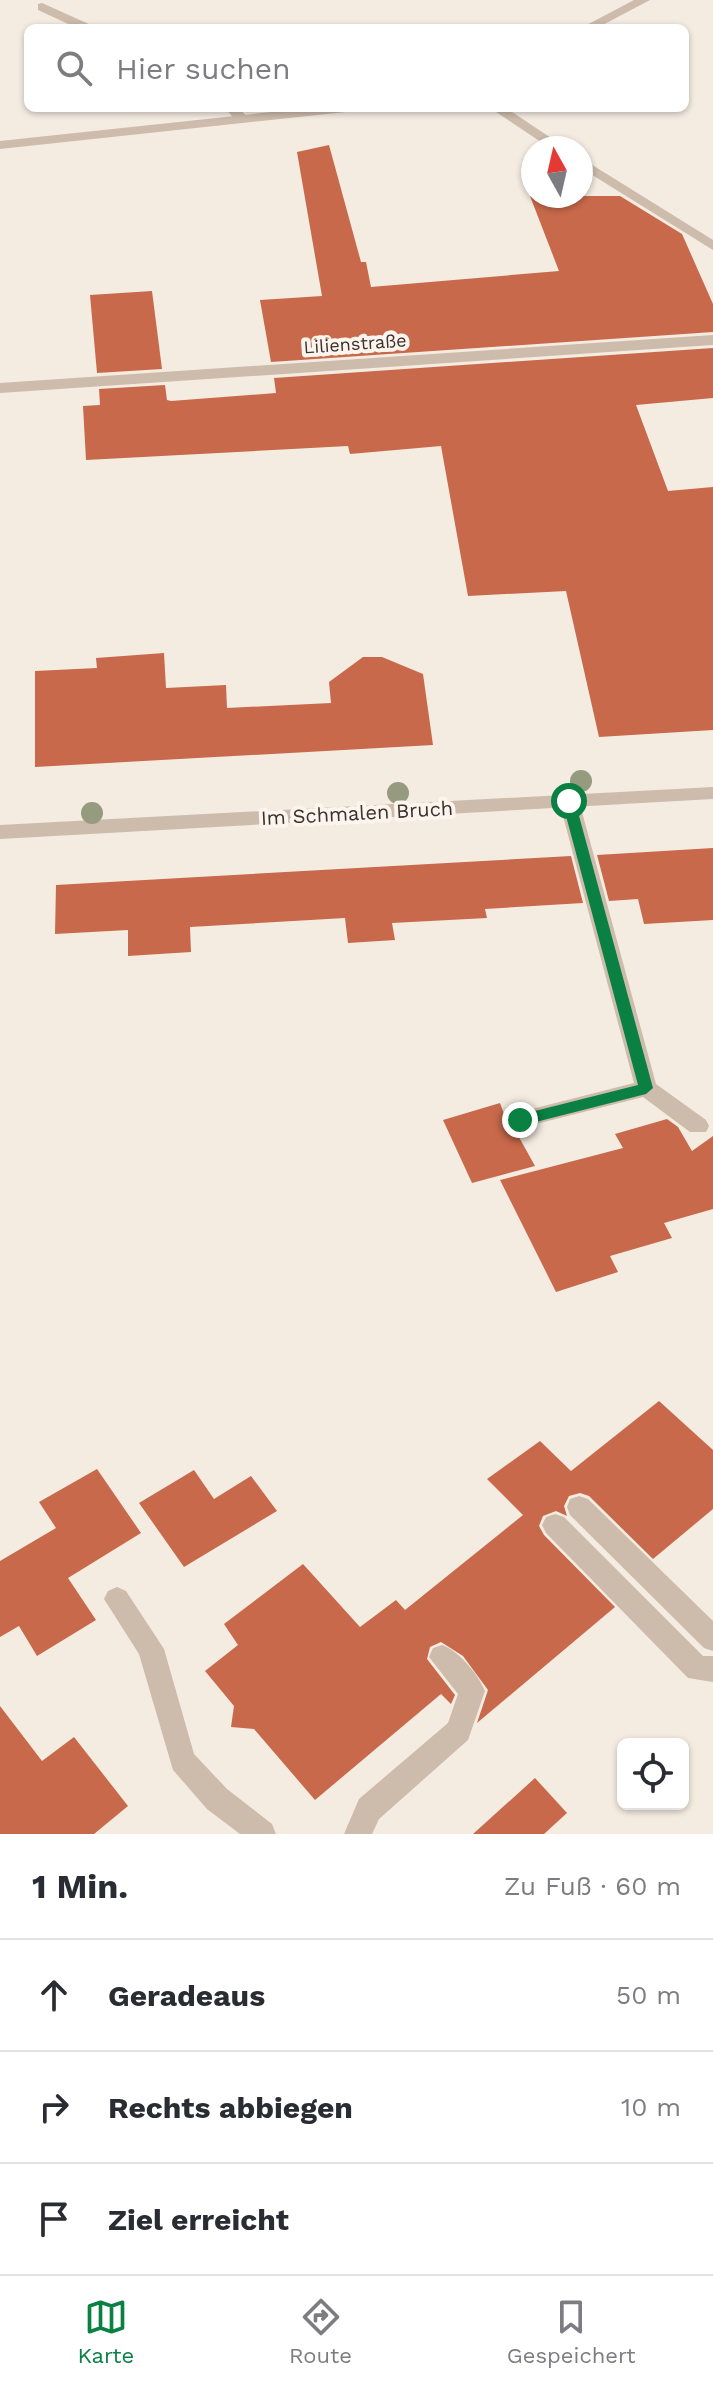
<!DOCTYPE html>
<html lang="de">
<meta charset="utf-8">
<style>
:root{--surface:#fff;--page:#f7f7f7;--text:#2b2b33;--muted:#7c7c81;--line:#e1e1e2;--accent:#0b8043}
body{margin:0;font-family:"Work Sans",sans-serif;background:var(--page);color:var(--text)}
.controls{position:absolute;right:24px;bottom:24px;display:grid;overflow:hidden;border-radius:12px;box-shadow:0 2px 6px #0004}
.controls button{width:72px;height:72px;display:grid;place-items:center;padding:0;border:0;border-bottom:2px solid var(--line);background:var(--surface);color:var(--text);font:40px sans-serif}
.compass{position:absolute;left:521px;top:136px;width:72px;height:72px;border-radius:50%;background:var(--surface);box-shadow:0 2px 6px #0004;rotate:352deg}
.stop{position:absolute;width:24px;height:24px;margin:-18px;border:6px solid #0b8043;border-radius:50%;background:#fff}
.stop.end{background:#0b8043;border-color:#fff;box-shadow:0 2px 8px #0008}
.list{margin:0;padding:0;list-style:none}
h2{display:flex;justify-content:space-between;align-items:center;height:104px;margin:0;padding:0 32px;font-size:34px}
h2 small{font-size:26px;font-weight:400;color:var(--muted)}
.list li{display:grid;grid-template-columns:52px 1fr auto;gap:24px;align-items:center;box-sizing:border-box;height:112px;padding:0 32px;border-top:2px solid var(--line)}
.list b{display:block;font-size:30px;white-space:nowrap}
.list em{font-size:26px;font-style:normal;color:var(--muted)}
.icon{flex:none;width:44px;height:44px;fill:none;stroke:currentColor;stroke-width:2;stroke-linecap:round;stroke-linejoin:round}
.map{position:relative;flex:none;width:713px;height:1834px;overflow:hidden}
.search{position:absolute;background:var(--surface);box-shadow:0 2px 6px #0004;left:24px;right:24px;top:24px;height:88px;display:flex;align-items:center;gap:20px;box-sizing:border-box;padding:0 28px;border-radius:12px;color:var(--muted);font-size:30px}
.sheet{height:440px;background:var(--surface)}
nav{display:flex;justify-content:space-around;align-items:center;box-sizing:border-box;height:112px;border-top:2px solid var(--line);background:var(--surface);font-size:22px;color:var(--muted)}
nav a{display:grid;justify-items:center;gap:4px}
nav .on{color:var(--accent)}
.map>svg:first-child{display:block}
.building{fill:#c8694b}
.lines{fill:none;stroke-linecap:round;stroke-linejoin:round}
.service{fill:#cdbbac;fill-rule:evenodd}
.minor{fill:#cdbbac;fill-rule:evenodd}
.tree{fill:#969b7f}
.route{fill:#0b8043}
.labels{text-anchor:middle;stroke-width:8;stroke-linejoin:round;paint-order:stroke}
.far-street-label{font-size:18px;fill:#3b302b;stroke:#fbf5ee}
.street-label{font-size:20px;fill:#3b302b;stroke:#fbf5ee}
</style>
<div class="map">
<svg width="713" height="1834" viewBox="0 0 713 1834">
<rect width="100%" height="100%" fill="#f4ebe1"/>
<g class="building">
<polygon points="329,145 361,262 366,262 371,287 559,271 530,196 620,196 682,234 713,304 713,332 271,362 260,300 322,296 297,152"/>
<polygon points="152,291 162,369 97,373 90,295"/>
<polygon points="713,348 713,398 636,405 668,491 713,487 713,730 599,737 566,591 468,596 441,446 350,454 348,446 86,460 83,406 100,405 99,389 165,385 167,400 171,401 276,393 274,378"/>
<polygon points="164,653 166,688 226,685 227,708 331,703 329,682 363,657 382,657 423,674 433,745 35,767 35,671 97,668 96,658"/>
<polygon points="713,848 713,920 644,924 638,899 609,901 597,855"/>
<polygon points="571,856 583,903 485,909 487,918 392,923 395,940 348,943 345,918 190,927 191,952 128,956 128,930 55,934 56,885"/>
<polygon points="500,1103 509,1127 515,1130 535,1166 472,1183 443,1120"/>
<polygon points="667,1119 678,1127 692,1151 713,1136 713,1209 664,1223 672,1238 610,1256 618,1272 556,1292 500,1180 623,1148 615,1134"/>
<polygon points="659,1401 713,1450 713,1509 653,1559 589,1496 580,1493 569,1496 564,1506 567,1516 556,1511 543,1516 539,1526 544,1535 615,1607 477,1723 488,1690 463,1656 441,1642 430,1647 427,1659 455,1695 451,1704 441,1694 315,1800 254,1729 231,1727 234,1706 205,1671 238,1645 224,1624 303,1564 360,1627 396,1600 405,1610 523,1515 487,1479 540,1441 571,1471"/>
<polygon points="97,1469 141,1533 68,1578 96,1620 37,1656 19,1626 0,1637 0,1561 56,1528 39,1502"/>
<polygon points="194,1470 214,1499 251,1476 277,1511 184,1567 139,1503"/>
<polygon points="0,1706 42,1761 74,1737 128,1806 94,1834 0,1834"/>
<polygon points="535,1778 567,1813 544,1834 473,1834"/>
</g>
<g class="lines">
<g class="service">
<polygon points="42,3 91,25 93,28 77,28 38,10 38,4"/>
<polygon points="225,108 239,108 249,119 237,122"/>
<polygon points="569,794 579,801 656,1084 706,1120 709,1126 706,1132 690,1132 643,1097 520,1128 512,1126 509,1120 512,1114 520,1112 634,1083 559,801"/>
<polygon points="579,1496 588,1499 713,1621 713,1651 704,1648 570,1515 567,1507 570,1499"/>
<polygon points="555,1514 564,1517 703,1656 713,1656 713,1682 688,1678 546,1533 542,1525 546,1517"/>
<polygon points="117,1587 126,1591 164,1649 194,1754 227,1789 272,1824 276,1834 240,1834 207,1809 173,1770 139,1654 104,1599 108,1591"/>
<path d="M442,1645C459,1651 478,1674 485,1691L468,1740L379,1819L372,1834H344L359,1799L448,1723L458,1694L429,1657L433,1648Z"/>
</g>
<g class="minor">
<polygon points="634,0 650,0 597,28 581,28"/>
<polygon points="309,108 353,108 346,112 0,149 0,141"/>
<polygon points="490,108 506,108 566,148 550,148"/>
<polygon points="581,158 713,240 713,250 581,168"/>
<polygon points="713,335 713,345 0,393 0,383"/>
<polygon points="713,787 713,799 0,839 0,825"/>
</g>
</g>
<g class="tree">
<circle cx="581" cy="781" r="11"/>
<circle cx="398" cy="793" r="11"/>
<circle cx="92" cy="813" r="11"/>
</g>
<polygon class="route" points="569,797 575,801 653,1088 646,1094 520,1126 515,1124 515,1116 638,1085 562,801"/>
<g class="labels">
<g class="far-street-label">
<text transform="translate(355 344) rotate(-4)" y="6">Lilienstraße</text>
</g>
<g class="street-label">
<text transform="translate(357 813) rotate(-3)" y="7">Im Schmalen Bruch</text>
</g>
</g>
</svg>
<div class="controls">
<button><svg class="icon" aria-label="locate" viewBox="0 0 24 24"><circle cx="12" cy="12" r="6"/><path d="M12 2v4M12 18v4M2 12h4M18 12h4"/></svg></button>
</div>
<svg class="compass" viewBox="-18 -18 36 36"><path d="M0-13l5 13h-10z" fill="#e53935"/><path d="M0 13l5-13h-10z" fill="#7c7c81"/></svg>
<div class="stop" style="left:569px;top:801px"></div>
<div class="stop end" style="left:520px;top:1120px"></div>
<div class="search"><svg class="icon" aria-label="search" viewBox="0 0 24 24"><circle cx="10" cy="10" r="6"/><path d="M15 15l6 6"/></svg>Hier suchen</div>
</div>
<section class="sheet">
<h2>1 Min.<small>Zu Fuß · 60 m</small></h2>
<ul class="list">
<li><svg class="icon" aria-label="ahead" viewBox="0 0 24 24"><path d="M12 20V5M6 11l6-6 6 6"/></svg><div><b>Geradeaus</b></div><em>50 m</em></li>
<li><svg class="icon" aria-label="right" viewBox="0 0 24 24"><path d="M7 20v-9h11M14 6l5 5-5 5"/></svg><div><b>Rechts abbiegen</b></div><em>10 m</em></li>
<li><svg class="icon" aria-label="arrive" viewBox="0 0 24 24"><path d="M6 21V4h12l-3 4 3 4H6"/></svg><div><b>Ziel erreicht</b></div></li>
</ul>
</section>
<nav>
<a class="on"><svg class="icon" aria-label="map" viewBox="0 0 24 24"><path d="M3 6l6-2 6 2 6-2v14l-6 2-6-2-6 2zM9 4v14M15 6v14"/></svg>Karte</a>
<a><svg class="icon" aria-label="directions" viewBox="0 0 24 24"><path d="M12 3l9 9-9 9-9-9zM9 14v-3h6M13 9l2 2-2 2"/></svg>Route</a>
<a><svg class="icon" aria-label="saved" viewBox="0 0 24 24"><path d="M7 4h10v16l-5-4-5 4z"/></svg>Gespeichert</a>
</nav>
